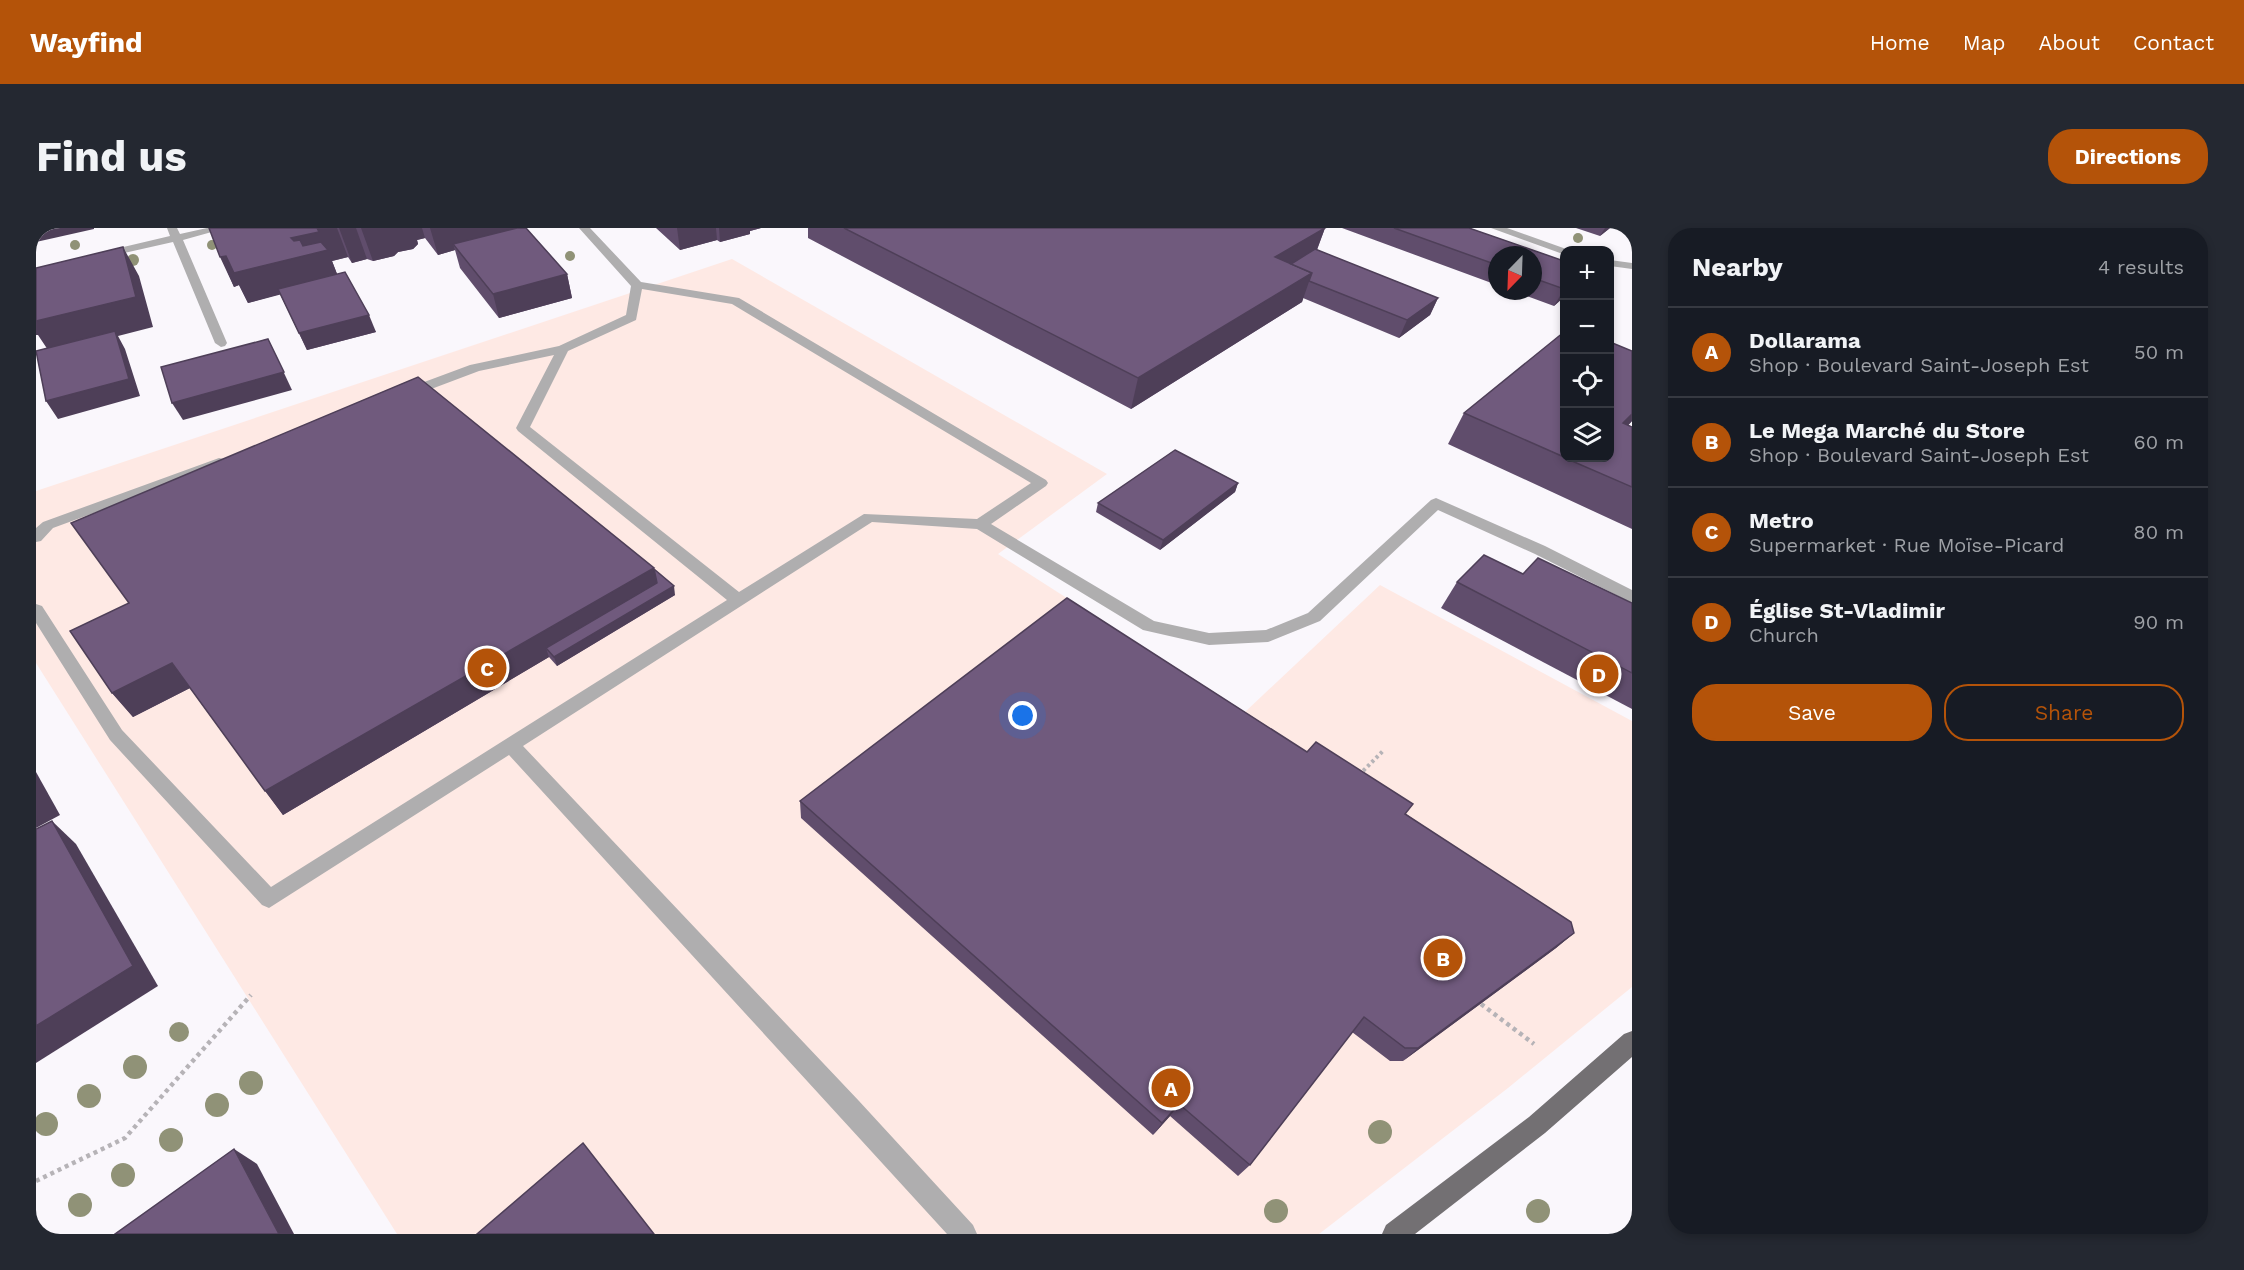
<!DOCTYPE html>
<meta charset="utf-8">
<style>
:root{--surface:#171b24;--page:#242831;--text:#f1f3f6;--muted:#9ea1a6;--line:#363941;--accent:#b45309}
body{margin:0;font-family:"Work Sans",sans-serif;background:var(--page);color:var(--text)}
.controls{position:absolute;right:18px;top:18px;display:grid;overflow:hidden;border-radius:12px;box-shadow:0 3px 9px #0003}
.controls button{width:54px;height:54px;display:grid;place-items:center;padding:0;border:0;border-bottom:2px solid var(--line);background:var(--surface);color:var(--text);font:30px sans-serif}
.compass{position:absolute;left:1452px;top:18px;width:54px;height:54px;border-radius:50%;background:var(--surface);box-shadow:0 3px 9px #0003;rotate:203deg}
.you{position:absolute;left:987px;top:488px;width:21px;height:21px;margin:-15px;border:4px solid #fff;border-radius:50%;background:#1a73e8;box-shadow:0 0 0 9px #1a73e833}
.badge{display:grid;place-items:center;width:39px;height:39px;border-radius:50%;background:var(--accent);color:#fff;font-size:20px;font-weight:700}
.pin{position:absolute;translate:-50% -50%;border:3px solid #fff;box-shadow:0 2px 6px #0006}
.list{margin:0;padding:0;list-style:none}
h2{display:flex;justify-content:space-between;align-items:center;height:78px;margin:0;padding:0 24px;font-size:26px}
h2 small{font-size:20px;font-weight:400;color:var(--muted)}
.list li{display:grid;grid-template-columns:39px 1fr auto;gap:18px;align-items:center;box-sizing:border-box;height:90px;padding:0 24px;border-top:2px solid var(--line)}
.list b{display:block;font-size:22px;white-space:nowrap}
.list p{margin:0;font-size:20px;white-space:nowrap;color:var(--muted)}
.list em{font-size:20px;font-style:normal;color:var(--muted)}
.actions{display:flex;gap:12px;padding:18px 24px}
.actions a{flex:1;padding:14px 0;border:2px solid var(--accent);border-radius:24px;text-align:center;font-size:21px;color:var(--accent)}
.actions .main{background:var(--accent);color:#fff}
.icon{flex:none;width:33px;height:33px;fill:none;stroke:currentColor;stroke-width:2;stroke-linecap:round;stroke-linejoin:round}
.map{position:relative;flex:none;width:1596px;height:1006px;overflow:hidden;border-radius:24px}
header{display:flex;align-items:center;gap:36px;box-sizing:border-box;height:84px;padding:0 30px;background:var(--accent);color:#fff}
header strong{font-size:28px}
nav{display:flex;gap:33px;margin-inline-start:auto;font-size:21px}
.intro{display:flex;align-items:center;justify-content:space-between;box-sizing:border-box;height:144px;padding:0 36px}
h1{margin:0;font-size:42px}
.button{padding:15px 27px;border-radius:24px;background:var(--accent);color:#fff;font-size:21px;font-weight:700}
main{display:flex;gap:36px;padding:0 36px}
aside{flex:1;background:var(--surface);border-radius:24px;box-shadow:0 3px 9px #0003}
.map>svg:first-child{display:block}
.commercial{fill:#fee9e4}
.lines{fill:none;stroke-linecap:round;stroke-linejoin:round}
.path-far1{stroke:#b6b3b7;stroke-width:4;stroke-dasharray:3 3;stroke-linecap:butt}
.path{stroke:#b6b3b7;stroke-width:4.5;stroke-dasharray:4 4;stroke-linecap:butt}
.minor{fill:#afaeaf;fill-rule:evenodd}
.major{fill:#737073;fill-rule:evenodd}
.tree{fill:#909277}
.wall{fill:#604d6c}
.shaded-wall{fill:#4e3f58}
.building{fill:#705a7d;stroke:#4e3f58;stroke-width:1.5}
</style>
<header>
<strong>Wayfind</strong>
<nav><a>Home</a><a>Map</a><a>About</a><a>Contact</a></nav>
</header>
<div class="intro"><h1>Find us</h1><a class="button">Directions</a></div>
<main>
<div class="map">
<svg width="1596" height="1006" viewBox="0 0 1596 1006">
<rect width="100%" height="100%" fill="#faf7fc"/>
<polygon class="commercial" points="696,31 1071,246 962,326 1209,484 1344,357 1596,493 1596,759 1472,860 1283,1006 361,1006 0,435 0,263"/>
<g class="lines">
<polyline class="path-far1" points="1323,547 1348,522"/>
<g class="path">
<polyline points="1445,776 1498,816"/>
<polyline points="0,953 89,910 215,767"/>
</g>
<g class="minor">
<polygon points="131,0 141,0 144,6 171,0 190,0 147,12 191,115 189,118 185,119 179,115 137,14 66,30 60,27 62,25 134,8"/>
<path d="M543,0H554L605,54L703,70L1010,252L1012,255L1010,258L955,296L1118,393L1173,405L1230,402L1272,385L1395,272L1400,270L1509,318L1596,362V375L1499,326L1402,282L1284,393L1232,414L1173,417L1107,402L941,301L836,294L487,518L823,873L937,997L941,1006H911L473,527L233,680L226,677L74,512L0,395V376L6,378L86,502L235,659L691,372L482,203L480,200L518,127L443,143L374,169H364L362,166L364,163L434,137L523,118L590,87L595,58ZM606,61L696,76L995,255L941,291L828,286L703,364L494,199L532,123L600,92Z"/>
<polygon points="1455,0 1471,0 1533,22 1528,22 1528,26 1524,25"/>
<polygon points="1574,32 1596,35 1596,41 1574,38"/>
<polygon points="183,230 188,231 190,234 188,237 17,300 5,313 0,314 0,300 7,294"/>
</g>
<polygon class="major" points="1596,803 1596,829 1509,905 1379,1006 1346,1006 1350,997 1493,889 1588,806"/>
</g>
<g class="tree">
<circle cx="1542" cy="10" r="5"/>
<circle cx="39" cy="17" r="5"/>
<circle cx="176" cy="17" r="5"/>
<circle cx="534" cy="28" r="5"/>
<circle cx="97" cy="32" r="6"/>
<circle cx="143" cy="804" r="10"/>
<circle cx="99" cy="839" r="12"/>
<circle cx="215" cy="855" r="12"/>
<circle cx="53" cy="868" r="12"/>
<circle cx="181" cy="877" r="12"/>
<circle cx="10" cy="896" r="12"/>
<circle cx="1344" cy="904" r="12"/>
<circle cx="135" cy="912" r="12"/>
<circle cx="87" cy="947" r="12"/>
<circle cx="44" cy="977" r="12"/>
<circle cx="1240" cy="983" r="12"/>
<circle cx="1502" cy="983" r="12"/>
</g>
<g class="wall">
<polygon points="173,0 490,0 531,46 536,70 463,90 424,40 419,22 402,27 389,10 381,12 382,16 377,21 362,24 358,28 337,33 331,31 316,35 312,29 296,33 301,46 340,104 271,122 244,66 212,75 203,57 198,59"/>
<polygon points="620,0 725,0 714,3 714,6 684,14 681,12 644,22"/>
<polygon points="772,0 1289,0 1281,22 1402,70 1394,87 1363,110 1267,70 1266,74 1095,181 772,10"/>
<polygon points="1306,0 1433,0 1528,33 1528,69 1518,78 1477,63 1497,63 1497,27 1461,27 1461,57"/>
<polygon points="1540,0 1574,0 1564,8"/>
<polygon points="1596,123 1596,193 1592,197 1596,199 1596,301 1412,216 1428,185"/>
<polygon points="1202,255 1199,264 1124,322 1060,284 1062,275"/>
<polygon points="618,341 639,367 521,438 513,429 247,587 154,460 97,489 76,465"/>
<polygon points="1487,346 1596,375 1596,481 1405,380 1421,354"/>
<polygon points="1271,524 1370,586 1538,705 1520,720 1367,833 1354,833 1316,804 1214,937 1202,948 1134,888 1117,907 765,590 764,573"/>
</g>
<g class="shaded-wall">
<polygon points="0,0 58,0 58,1 0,14"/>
<polygon points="281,0 301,0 312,29 296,33 303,51 212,75 203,57 198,59 184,29 255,10"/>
<polygon points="303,0 320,0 331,31 316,35"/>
<polygon points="325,0 386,0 389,10 381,12 382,16 377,21 362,24 358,28 337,33"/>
<polygon points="394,0 483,0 417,16 419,22 402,27"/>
<polygon points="641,0 680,0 681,12 644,22"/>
<polygon points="683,0 725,0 714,3 714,6 684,14"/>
<polygon points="1289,0 1278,29 1253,44 1239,29"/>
<polygon points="1569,0 1574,0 1564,8"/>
<polygon points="87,19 103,48 117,99 82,108 89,121 104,168 22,191 10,173 14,125 2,107 0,107 0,75"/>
<polygon points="1276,45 1266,74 1095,181 1102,150"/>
<polygon points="531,46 536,70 463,90 457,66"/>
<polygon points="1528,60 1528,69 1518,78 1528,61"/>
<polygon points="1402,70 1394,87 1363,110 1371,92"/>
<polygon points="333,87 340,104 271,122 263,105"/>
<polygon points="232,111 256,162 147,192 136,175"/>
<polygon points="1596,186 1596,193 1574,218 1587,195"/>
<polygon points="1202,255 1199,264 1124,322 1127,312"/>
<polygon points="618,340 622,365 510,420 513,429 247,587 229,563"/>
<polygon points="638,358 639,367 521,438 518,429"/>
<polygon points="136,435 154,460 97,489 76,465"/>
<polygon points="0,544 24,587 0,600"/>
<polygon points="16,593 40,616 122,758 0,835 0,798"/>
<polygon points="1538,705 1520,720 1367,833 1382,820"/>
<polygon points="1143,876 1134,888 1117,907 1126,895"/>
<polygon points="198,921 221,936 258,1006 243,1006"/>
</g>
<g class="building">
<polygon points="173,0 281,0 283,4 255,10 258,13 264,12 267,18 285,14 292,22 198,45 190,28 184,29"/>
<polygon points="481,0 490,0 531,46 457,66 417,16"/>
<polygon points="808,0 1289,0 1239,29 1276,45 1102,150"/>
<polygon points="1358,0 1433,0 1528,33 1528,61 1497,50 1497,27 1461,27 1461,37"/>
<polygon points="87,19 100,69 0,93 0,40"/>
<polygon points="1279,21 1402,70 1371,92 1273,53 1276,45 1255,36"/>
<polygon points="309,44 333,87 263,105 242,61"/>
<polygon points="79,103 93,151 10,173 0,123"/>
<polygon points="1528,104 1528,229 1428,185"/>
<polygon points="232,111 248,144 136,175 125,139"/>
<polygon points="1574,114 1596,123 1596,186 1587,195 1596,199 1596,259 1529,230 1574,230"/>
<polygon points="382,149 618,340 229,563 136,435 76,465 34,403 93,375 35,295"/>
<polygon points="1139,222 1202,255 1127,312 1062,275"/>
<polygon points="1448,327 1487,346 1502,330 1596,375 1596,445 1421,354"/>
<polygon points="618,341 638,358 518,429 510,420 621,355"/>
<polygon points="1031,370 1271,524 1280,514 1377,576 1369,586 1535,694 1538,705 1382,820 1369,820 1328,789 1214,937 1143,876 1126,895 764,573"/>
<polygon points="16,593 97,738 0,798 0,601"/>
<polygon points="547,915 618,1006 441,1006"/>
<polygon points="198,921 243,1006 79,1006"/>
</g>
</svg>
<div class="controls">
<button>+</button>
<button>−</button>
<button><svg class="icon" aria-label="locate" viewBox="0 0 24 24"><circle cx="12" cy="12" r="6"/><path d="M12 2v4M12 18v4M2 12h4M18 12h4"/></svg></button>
<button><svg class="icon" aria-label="layers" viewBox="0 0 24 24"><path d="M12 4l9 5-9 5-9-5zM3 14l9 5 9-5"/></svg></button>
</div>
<svg class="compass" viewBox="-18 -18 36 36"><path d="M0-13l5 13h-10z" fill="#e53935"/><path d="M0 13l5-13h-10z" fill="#9ea1a6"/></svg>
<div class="you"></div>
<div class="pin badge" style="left:1135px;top:860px">A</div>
<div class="pin badge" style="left:1407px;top:730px">B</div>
<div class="pin badge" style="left:451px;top:440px">C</div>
<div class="pin badge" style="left:1563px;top:446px">D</div>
</div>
<aside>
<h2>Nearby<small>4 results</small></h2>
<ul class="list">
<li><span class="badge">A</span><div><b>Dollarama</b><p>Shop · Boulevard Saint-Joseph Est</p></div><em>50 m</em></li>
<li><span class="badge">B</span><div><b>Le Mega Marché du Store</b><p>Shop · Boulevard Saint-Joseph Est</p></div><em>60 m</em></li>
<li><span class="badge">C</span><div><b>Metro</b><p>Supermarket · Rue Moïse-Picard</p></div><em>80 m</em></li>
<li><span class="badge">D</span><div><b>Église St-Vladimir</b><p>Church</p></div><em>90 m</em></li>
</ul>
<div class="actions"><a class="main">Save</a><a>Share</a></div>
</aside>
</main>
